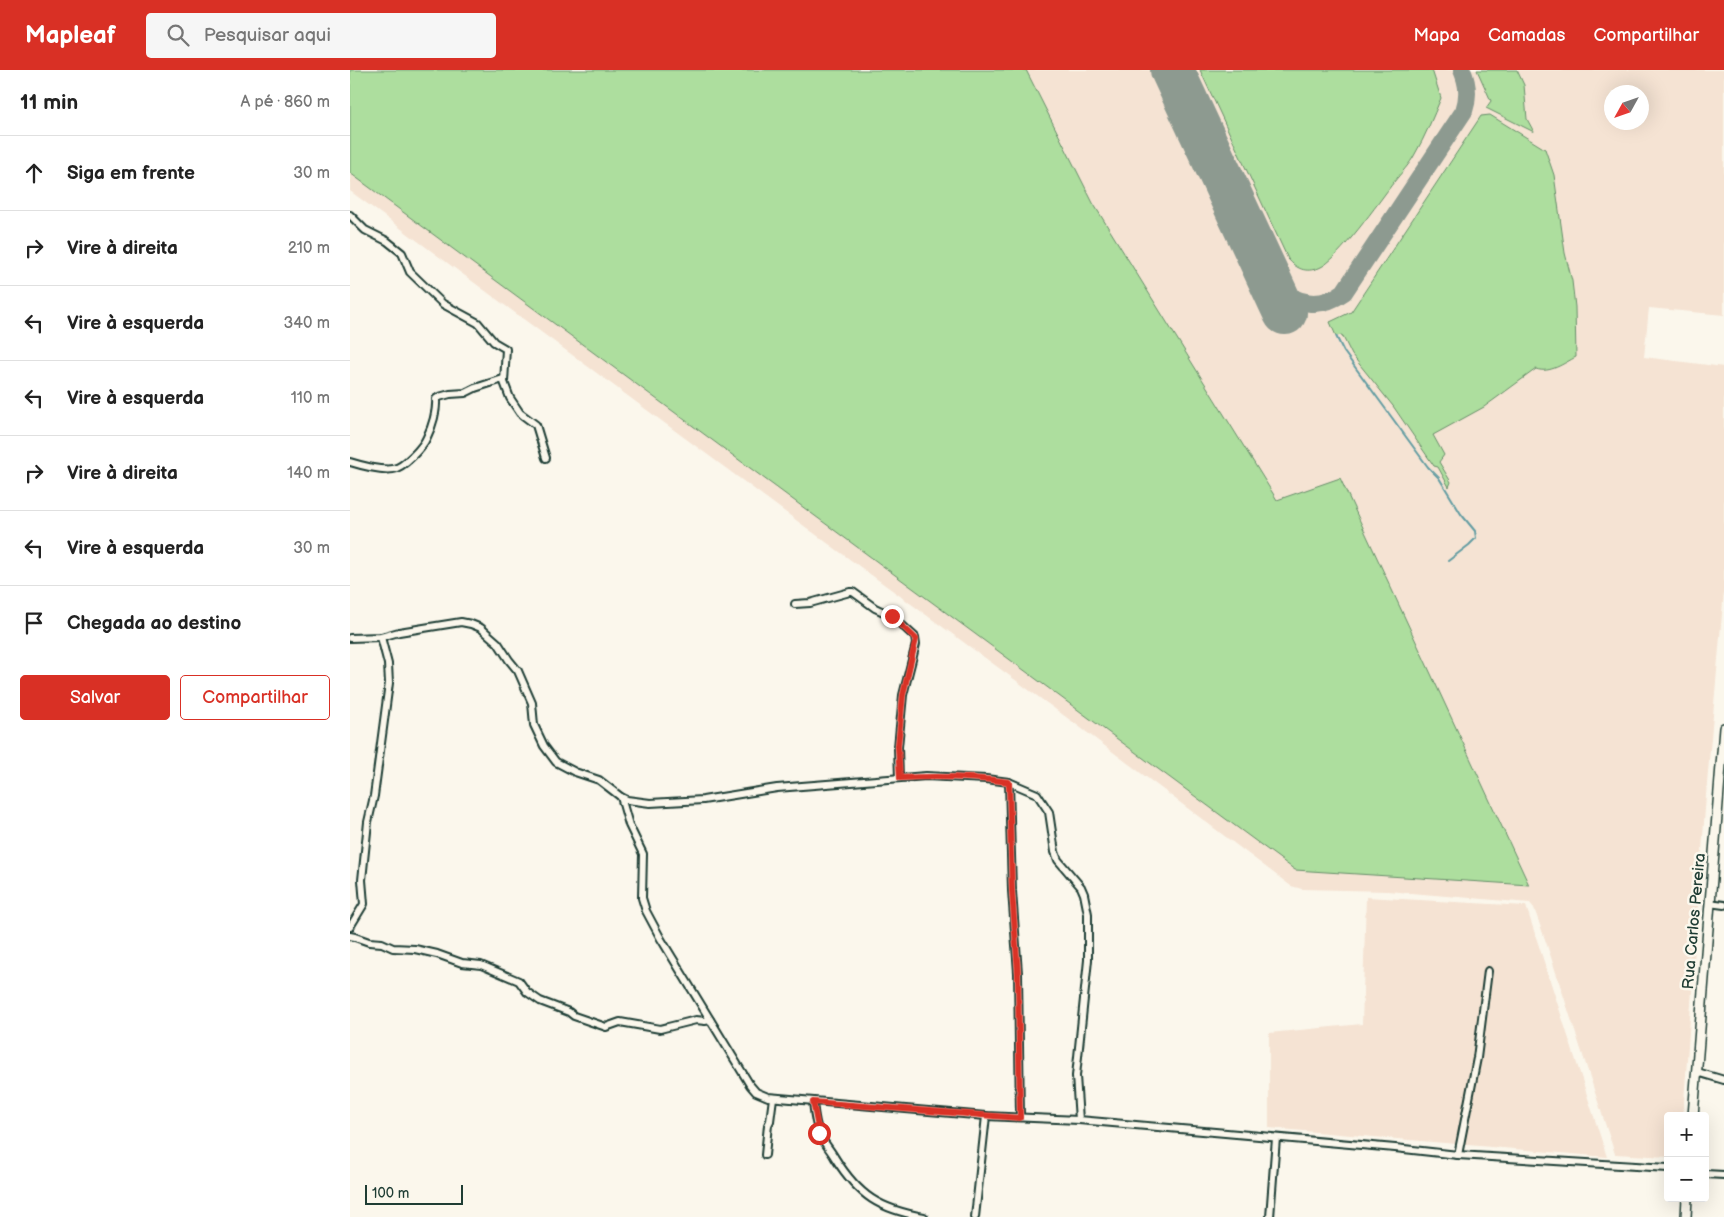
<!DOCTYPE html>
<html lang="pt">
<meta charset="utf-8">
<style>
:root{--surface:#fff;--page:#f6f6f6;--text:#222;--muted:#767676;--line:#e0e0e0;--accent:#d93025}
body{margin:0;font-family:"Balsamiq Sans",sans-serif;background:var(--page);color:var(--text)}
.controls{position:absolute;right:15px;bottom:15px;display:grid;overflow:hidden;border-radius:5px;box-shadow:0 5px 20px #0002}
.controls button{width:45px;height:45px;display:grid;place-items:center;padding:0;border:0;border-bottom:1px solid var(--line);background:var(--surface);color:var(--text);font:25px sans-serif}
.compass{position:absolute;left:1254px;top:15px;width:45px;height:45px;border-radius:50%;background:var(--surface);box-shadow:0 5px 20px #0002;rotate:230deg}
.scale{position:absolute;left:15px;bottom:12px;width:98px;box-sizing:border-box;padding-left:5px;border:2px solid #1f3d34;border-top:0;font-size:14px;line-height:18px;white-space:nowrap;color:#1f3d34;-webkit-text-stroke:4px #fbf7ec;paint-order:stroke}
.stop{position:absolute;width:15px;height:15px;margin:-11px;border:4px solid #d93025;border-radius:50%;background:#fff}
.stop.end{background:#d93025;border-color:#fff;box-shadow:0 1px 5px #0008}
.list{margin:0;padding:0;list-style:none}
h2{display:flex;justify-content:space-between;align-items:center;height:65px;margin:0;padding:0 20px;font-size:21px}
h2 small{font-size:16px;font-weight:400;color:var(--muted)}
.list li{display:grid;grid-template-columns:32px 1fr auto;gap:15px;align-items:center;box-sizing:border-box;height:75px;padding:0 20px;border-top:1px solid var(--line)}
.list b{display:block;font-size:19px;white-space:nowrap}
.list em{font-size:16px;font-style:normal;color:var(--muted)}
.actions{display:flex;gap:10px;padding:15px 20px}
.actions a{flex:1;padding:11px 0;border:1px solid var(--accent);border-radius:5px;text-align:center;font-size:18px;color:var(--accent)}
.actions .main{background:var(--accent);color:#fff}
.icon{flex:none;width:28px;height:28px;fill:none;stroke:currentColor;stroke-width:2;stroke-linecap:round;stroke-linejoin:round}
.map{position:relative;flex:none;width:1374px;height:1147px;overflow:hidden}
header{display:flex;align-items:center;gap:30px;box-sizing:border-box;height:70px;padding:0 25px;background:var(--accent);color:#fff}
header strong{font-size:24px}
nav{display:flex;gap:28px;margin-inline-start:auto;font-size:18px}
.search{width:350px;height:45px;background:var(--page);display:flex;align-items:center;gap:12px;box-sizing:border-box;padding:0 18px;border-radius:5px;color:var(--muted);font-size:19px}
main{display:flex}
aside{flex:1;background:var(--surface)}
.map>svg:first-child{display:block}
.built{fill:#f5e3d3;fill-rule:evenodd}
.green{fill:#adde9e;stroke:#668e69}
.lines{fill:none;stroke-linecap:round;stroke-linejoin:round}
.stream{stroke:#629ca2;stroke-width:2}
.taxiway{stroke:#8d9a90;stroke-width:18}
.runway{stroke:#8d9a90;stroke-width:44}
.street-casing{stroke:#1f3d34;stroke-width:10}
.secondary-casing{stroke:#1f3d34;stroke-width:12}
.street{stroke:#fbf7ec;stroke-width:6}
.secondary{stroke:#fbf7ec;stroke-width:9}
.route{stroke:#d93025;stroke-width:6}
.labels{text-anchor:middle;stroke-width:5;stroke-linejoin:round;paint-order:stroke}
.street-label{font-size:16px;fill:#1f3d34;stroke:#fbf7ec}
</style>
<header>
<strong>Mapleaf</strong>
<div class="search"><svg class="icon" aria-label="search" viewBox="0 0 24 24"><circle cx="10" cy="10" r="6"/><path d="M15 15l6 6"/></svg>Pesquisar aqui</div>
<nav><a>Mapa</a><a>Camadas</a><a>Compartilhar</a></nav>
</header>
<main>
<aside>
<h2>11 min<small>A pé · 860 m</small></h2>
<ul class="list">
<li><svg class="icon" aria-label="ahead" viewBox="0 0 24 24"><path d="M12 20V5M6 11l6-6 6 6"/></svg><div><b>Siga em frente</b></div><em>30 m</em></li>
<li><svg class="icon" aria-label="right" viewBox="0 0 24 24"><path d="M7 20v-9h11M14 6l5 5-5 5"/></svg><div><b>Vire à direita</b></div><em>210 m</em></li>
<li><svg class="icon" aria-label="left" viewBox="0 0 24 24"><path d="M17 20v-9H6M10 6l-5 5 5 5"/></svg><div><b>Vire à esquerda</b></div><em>340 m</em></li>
<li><svg class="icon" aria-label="left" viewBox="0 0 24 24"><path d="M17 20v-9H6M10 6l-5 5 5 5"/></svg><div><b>Vire à esquerda</b></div><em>110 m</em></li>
<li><svg class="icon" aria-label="right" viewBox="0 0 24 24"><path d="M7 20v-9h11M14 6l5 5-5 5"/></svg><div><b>Vire à direita</b></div><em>140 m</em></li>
<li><svg class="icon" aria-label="left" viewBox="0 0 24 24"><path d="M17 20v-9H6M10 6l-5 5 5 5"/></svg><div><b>Vire à esquerda</b></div><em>30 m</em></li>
<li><svg class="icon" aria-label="arrive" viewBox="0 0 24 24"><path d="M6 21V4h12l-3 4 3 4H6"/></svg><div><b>Chegada ao destino</b></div></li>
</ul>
<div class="actions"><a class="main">Salvar</a><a>Compartilhar</a></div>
</aside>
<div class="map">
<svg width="1374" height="1147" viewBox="0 0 1374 1147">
<rect width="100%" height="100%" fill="#fbf7ec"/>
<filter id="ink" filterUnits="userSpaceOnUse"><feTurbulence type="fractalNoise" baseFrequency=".02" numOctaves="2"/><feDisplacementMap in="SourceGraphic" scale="10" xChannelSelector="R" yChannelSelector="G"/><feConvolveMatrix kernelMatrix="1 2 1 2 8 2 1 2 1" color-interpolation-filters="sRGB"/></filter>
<g filter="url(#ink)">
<g class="built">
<path d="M0,0H1374V245L1299,238L1294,287L1374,297V521L1356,725L1333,1046H1318V1087L1265,1084L1197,875L1184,838L1180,833L1037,821L952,819L941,816L727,655L450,453L0,121ZM1262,22H1292V52H1262Z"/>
<polygon points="1016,827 1176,836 1257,1087 919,1058 919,963 1012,954"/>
</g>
<g class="green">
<polygon points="0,0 676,0 743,133 927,430 990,408 1179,815 945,800 0,103"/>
<path d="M850,0H1082L1091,28C1083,47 1075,67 1065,84C1060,94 1051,103 1044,112C1030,130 988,191 969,198C955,203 947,199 938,189Z"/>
<polygon points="1127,0 1167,0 1174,15 1177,49 1184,62 1136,38 1141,31"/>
<path d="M1140,45L1195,79L1204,105L1215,183L1222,211L1225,237L1226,287C1214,293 1200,304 1186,299L1134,337L1083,365L1094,385L1089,392L1101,412L1099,417L1088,397L1084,396L1043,336L1002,285L992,265L986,266L980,252L1001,242L1131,46Z"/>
</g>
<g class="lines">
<polyline class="stream" points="986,266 994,282 1078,397 1089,408 1111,444 1125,461 1126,468 1119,475 1098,491"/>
<path class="taxiway" d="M923,216C947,233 968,241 994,222L1114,41C1119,26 1118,14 1112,0"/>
<polyline class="runway" points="822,0 935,243"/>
<defs>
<g id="street">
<polyline points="0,145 15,160 37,171 52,183 60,202 93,234 128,253 144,272 156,279 154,312 160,328 170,343 186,355 196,388"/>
<path d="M0,392C13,396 30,401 43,399C53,398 73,377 77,367C82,357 87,341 86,329L89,327L100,324L115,323L125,318L153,309"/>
<polyline points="445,534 460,533 500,522 503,522 525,538 542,546 565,567 566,574 553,625 548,677 549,708"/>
<polyline points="0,568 31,567 49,562 111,552 121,554 131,558 148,573 159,590 168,601 182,633 184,655 194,676 206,692 225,702 249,710 271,727 277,730 300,733 353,730 427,718 576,706 636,709 659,712 687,724 699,742 705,782 708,790 731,817 734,824 738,844 738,890 726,1006 729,1050"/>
<polyline points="659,712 662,821 668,903 670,1047"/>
<polyline points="271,727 279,755 293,784 292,828 296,841 311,869 400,1015 406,1022 418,1027 636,1046 729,1050 1045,1078 1108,1085 1318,1098"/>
<polyline points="1359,833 1374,835"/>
<polyline points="0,857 14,834 12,810 18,752 24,726 39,613 38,594 31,567"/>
<polyline points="0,866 5,867 19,872 32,873 43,878 65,879 87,884 112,893 131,895 169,911 177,922 190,931 219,942 224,946 256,957 270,952 310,959 346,950 355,951 360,950"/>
<polyline points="1347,1002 1374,1010"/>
<path d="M463,1032C464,1041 465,1053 469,1062C472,1071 480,1079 485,1088C509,1126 529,1139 574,1147"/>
<polyline points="415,1085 418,1055 420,1051 423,1028"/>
<polyline points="1108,1085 1127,988 1138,901"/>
<polyline points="1355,1104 1374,1105"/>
<polyline points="625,1147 636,1046"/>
<polyline points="920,1147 926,1068"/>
</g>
<g id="secondary">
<polyline points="1343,1046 1374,658"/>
<polyline points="1336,1147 1337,1128"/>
</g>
</defs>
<use href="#street" class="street-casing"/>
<use href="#secondary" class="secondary-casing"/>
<use href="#street" class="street"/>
<use href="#secondary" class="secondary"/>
</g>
</g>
<g class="lines" filter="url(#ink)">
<path class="route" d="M469,1063L463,1032L670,1048L668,903L662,821L659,712C623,707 586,706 550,708L548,676L553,625L566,569L542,546"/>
</g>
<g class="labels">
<g class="street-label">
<text transform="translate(1343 851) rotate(-85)" y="6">Rua Carlos Pereira</text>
</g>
</g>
</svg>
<div class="controls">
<button>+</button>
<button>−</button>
</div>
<svg class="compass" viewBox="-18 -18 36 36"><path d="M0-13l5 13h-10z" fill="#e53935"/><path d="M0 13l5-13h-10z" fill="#767676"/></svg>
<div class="scale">100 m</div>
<div class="stop" style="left:469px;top:1063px"></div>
<div class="stop end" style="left:542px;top:546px"></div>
</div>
</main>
